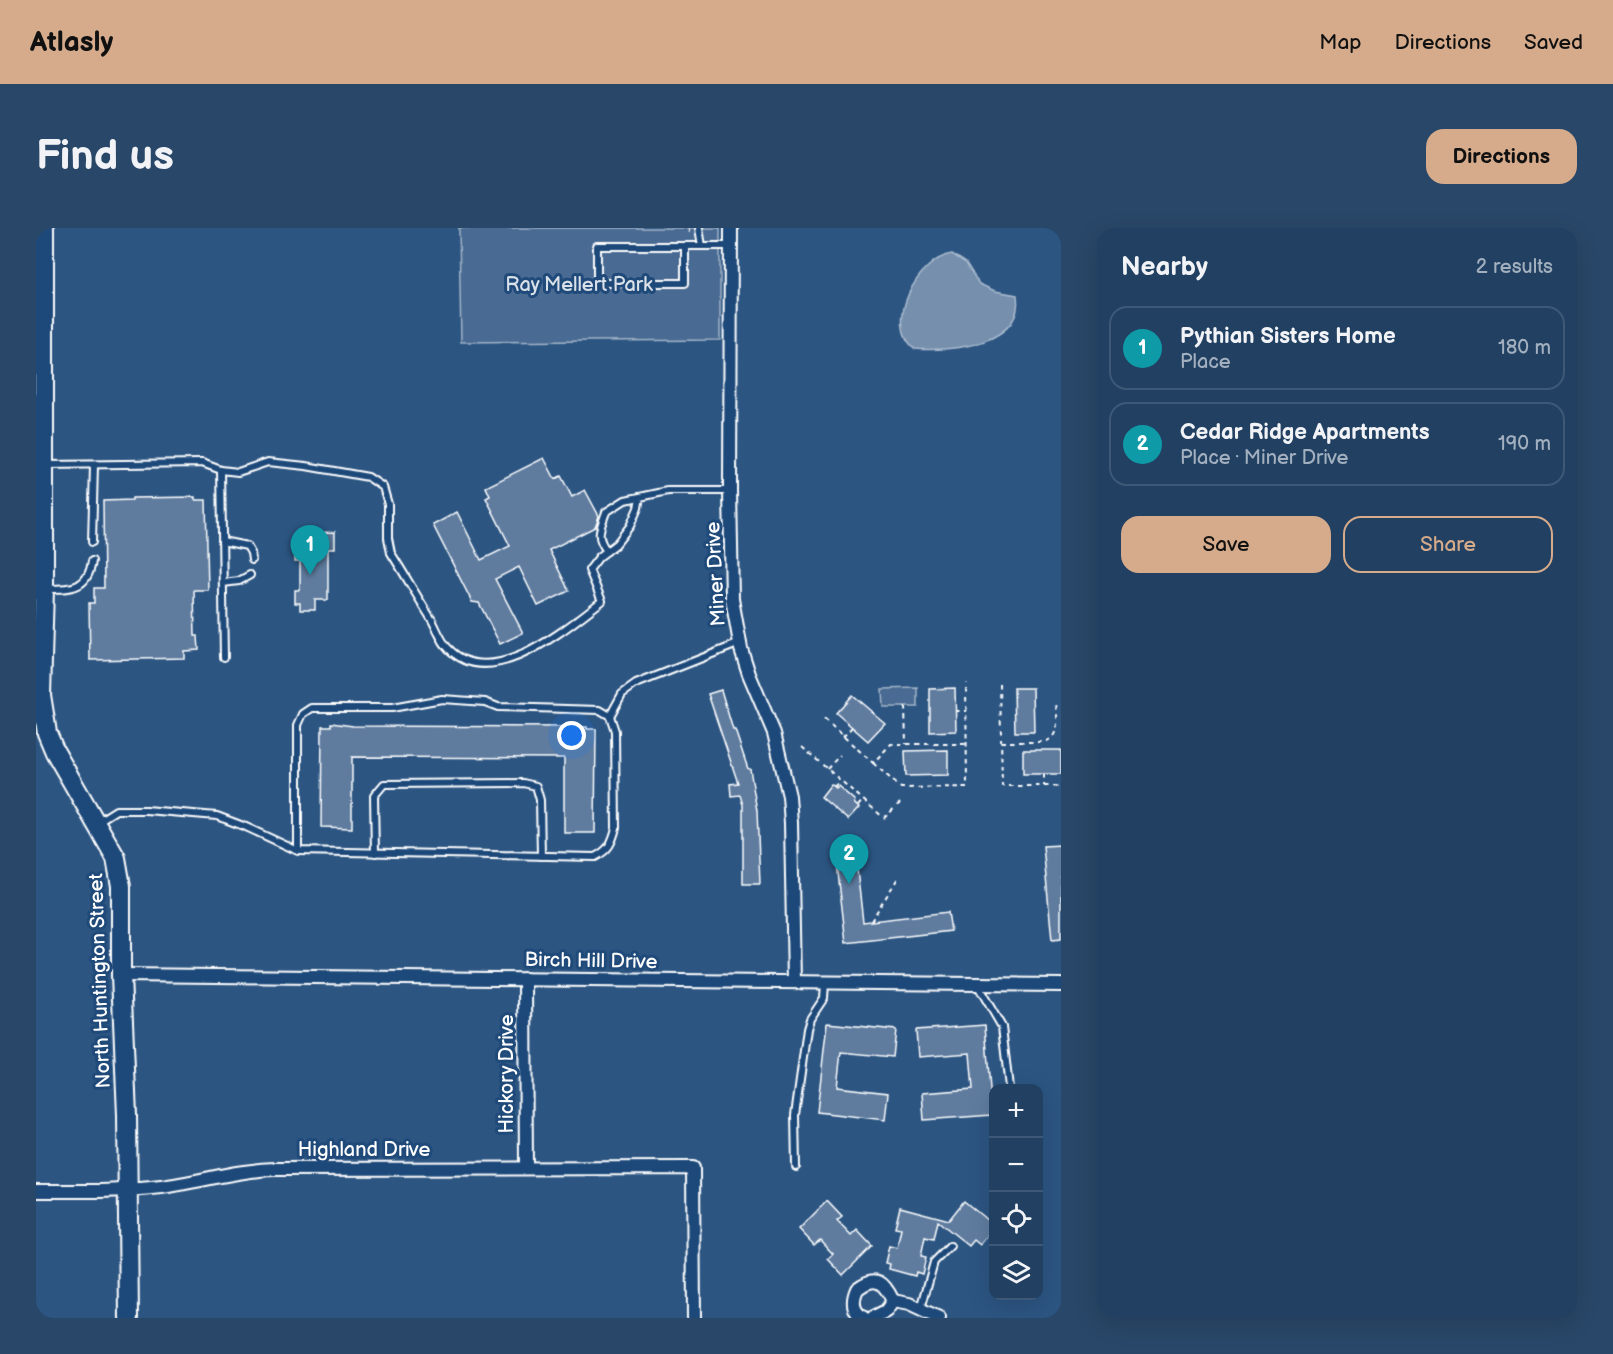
<!DOCTYPE html>
<meta charset="utf-8">
<style>
:root{--surface:#214062;--page:#294768;--text:#f1f3f6;--muted:#a2afbe;--line:#3e5977;--accent:#d6ab8b}
body{margin:0;font-family:"Balsamiq Sans",sans-serif;background:var(--page);color:var(--text)}
.controls{position:absolute;right:18px;bottom:18px;display:grid;overflow:hidden;border-radius:12px;box-shadow:0 6px 24px #0002}
.controls button{width:54px;height:54px;display:grid;place-items:center;padding:0;border:0;border-bottom:2px solid var(--line);background:var(--surface);color:var(--text);font:30px sans-serif}
.you{position:absolute;left:536px;top:508px;width:21px;height:21px;margin:-15px;border:4px solid #fff;border-radius:50%;background:#1a73e8;box-shadow:0 0 0 9px #1a73e833}
.badge{display:grid;place-items:center;width:39px;height:39px;border-radius:50%;background:var(--accent);color:#fff;font-size:20px;font-weight:700}
.pin{position:absolute;translate:-50% -50px;filter:drop-shadow(0 2px 3px #0008)}
.pin::after{content:'';position:absolute;top:32px;width:21px;height:18px;background:inherit;clip-path:polygon(0 0,100% 0,50% 100%)}
.list{margin:0;padding:0;list-style:none}
h2{display:flex;justify-content:space-between;align-items:center;height:78px;margin:0;padding:0 24px;font-size:26px}
h2 small{font-size:20px;font-weight:400;color:var(--muted)}
.list li{display:grid;grid-template-columns:39px 1fr auto;gap:18px;align-items:center;box-sizing:border-box;height:84px;margin:0 12px 12px;padding:0 12px;border:2px solid var(--line);border-radius:18px}
.list b{display:block;font-size:22px;white-space:nowrap}
.list p{margin:0;font-size:20px;white-space:nowrap;color:var(--muted)}
.list em{font-size:20px;font-style:normal;color:var(--muted)}
.actions{display:flex;gap:12px;padding:18px 24px}
.actions a{flex:1;padding:14px 0;border:2px solid var(--accent);border-radius:18px;text-align:center;font-size:21px;color:var(--accent)}
.actions .main{background:var(--accent);color:#111}
.icon{flex:none;width:33px;height:33px;fill:none;stroke:currentColor;stroke-width:2;stroke-linecap:round;stroke-linejoin:round}
.map{position:relative;flex:none;width:1025px;height:1090px;overflow:hidden;border-radius:18px}
header{display:flex;align-items:center;gap:36px;box-sizing:border-box;height:84px;padding:0 30px;background:var(--accent);color:#111}
header strong{font-size:28px}
nav{display:flex;gap:33px;margin-inline-start:auto;font-size:21px}
.intro{display:flex;align-items:center;justify-content:space-between;box-sizing:border-box;height:144px;padding:0 36px}
h1{margin:0;font-size:42px}
.button{padding:15px 27px;border-radius:18px;background:var(--accent);color:#111;font-size:21px;font-weight:700}
main{display:flex;gap:36px;padding:0 36px}
aside{flex:1;background:var(--surface);border-radius:18px;box-shadow:0 6px 24px #0002}
.map>svg:first-child{display:block}
.green{fill:#486b92;stroke:#a4b5c8;stroke-width:1.5}
.water{fill:#748fad;stroke:#acbcce;stroke-width:1.5}
.building{fill:#5e7c9f;stroke:#fff;stroke-width:1.5}
.lines{fill:none;stroke-linecap:round;stroke-linejoin:round}
.lane-casing{stroke:#fff;stroke-width:10}
.street-casing{stroke:#fff;stroke-width:16}
.secondary-casing{stroke:#fff;stroke-width:22}
.path{stroke:#fff;stroke-width:2;stroke-dasharray:4.5 4.5;stroke-linecap:butt}
.lane{stroke:#1f4a7a;stroke-width:6}
.street{stroke:#1f4a7a;stroke-width:12}
.secondary{stroke:#1f4a7a;stroke-width:18}
.labels{text-anchor:middle;stroke-width:6;stroke-linejoin:round;paint-order:stroke}
.park-label{font-size:20px;fill:#dae1e9;stroke:#1f4a7a}
.street-label{font-size:20px;fill:#fff;stroke:#1f4a7a}
</style>
<header>
<strong>Atlasly</strong>
<nav><a>Map</a><a>Directions</a><a>Saved</a></nav>
</header>
<div class="intro"><h1>Find us</h1><a class="button">Directions</a></div>
<main>
<div class="map">
<svg width="1025" height="1090" viewBox="0 0 1025 1090">
<rect width="100%" height="100%" fill="#2c5582"/>
<filter id="ink" filterUnits="userSpaceOnUse"><feTurbulence type="fractalNoise" baseFrequency=".0167" numOctaves="2"/><feDisplacementMap in="SourceGraphic" scale="12" xChannelSelector="R" yChannelSelector="G"/><feConvolveMatrix kernelMatrix="1 2 1 2 8 2 1 2 1" color-interpolation-filters="sRGB"/></filter>
<g filter="url(#ink)">
<g class="green">
<polygon points="423,0 684,0 684,112 425,114"/>
<polygon points="882,460 882,479 847,479 846,461"/>
</g>
<path class="water" d="M916,26L930,35L943,56L959,63L981,67C989,117 914,124 879,121C847,95 882,31 916,26Z"/>
<g class="building">
<polygon points="508,230 519,251 525,248 536,269 549,262 563,288 559,299 513,322 533,363 502,378 483,339 459,351 487,405 464,416 443,375 436,374 397,297 421,284 445,332 474,318 450,270 454,268 450,259"/>
<polygon points="159,269 159,272 170,272 172,362 158,362 159,408 162,408 163,422 148,423 148,430 54,432 53,375 58,375 58,360 68,360 67,273 96,272 96,270"/>
<polygon points="299,304 299,320 292,320 292,372 279,372 279,382 264,382 264,375 259,375 259,362 264,362 264,333 259,333 259,321 264,321 264,314 276,314 275,305"/>
<polygon points="919,460 920,503 894,504 894,461"/>
<polygon points="978,460 997,460 998,504 979,504"/>
<polygon points="685,462 697,502 699,502 712,541 714,541 721,583 724,656 707,656 707,577 704,567 695,568 694,556 702,555 672,466"/>
<polygon points="816,467 849,495 832,513 800,485"/>
<polygon points="295,495 317,498 551,499 551,501 560,501 559,605 528,605 528,530 316,529 316,600 285,599 286,498 295,498"/>
<polygon points="912,522 912,547 870,548 869,523"/>
<rect x="987" y="522" width="38" height="24"/>
<polygon points="795,556 800,560 802,558 819,573 818,575 823,580 812,592 785,569"/>
<polygon points="1025,617 1025,711 1016,712 1007,618"/>
<polygon points="819,624 827,694 912,684 915,703 810,715 800,627"/>
<polygon points="791,795 860,802 857,829 805,824 801,859 852,865 849,892 781,884"/>
<polygon points="949,797 956,887 888,892 886,865 937,861 934,825 882,829 880,802"/>
<polygon points="791,973 806,989 801,993 815,1008 821,1002 836,1018 807,1047 792,1031 797,1026 784,1012 778,1017 763,1001"/>
<polygon points="928,973 957,997 957,1001 944,1017 938,1012 933,1018 902,993 898,1011 889,1009 885,1028 890,1029 886,1046 880,1044 879,1048 853,1041 854,1036 849,1035 853,1018 861,1020 865,1001 859,1000 864,979 913,992"/>
</g>
<g class="lines">
<defs>
<g id="lane">
<polyline points="663,0 666,18"/>
<polyline points="649,18 649,55 561,55 561,18 694,18"/>
<path d="M10,237L166,235L185,242L202,244L232,234L270,238L332,249L347,259L352,276V310L355,325C369,347 382,370 396,392C401,401 405,413 412,420C455,466 530,400 566,373L553,342L563,329L580,316L594,298L602,280L604,269L632,263H694"/>
<polyline points="185,242 188,429"/>
<polyline points="186,313 211,318 215,325 216,332"/>
<polyline points="56,314 58,237"/>
<path d="M571,323C559,308 564,301 570,284L589,272L604,269"/>
<polyline points="187,355 203,353 214,347"/>
<path d="M9,361C34,361 52,362 56,333"/>
<polyline points="574,488 586,466 600,456 704,415"/>
<path d="M61,594L80,582H110L181,588L210,599L262,623L559,629C573,622 576,615 580,600L579,503L574,488L564,482L462,479L449,474L406,471L356,480H276L267,486L262,497V623"/>
<polyline points="339,625 338,568 348,556 487,555 500,558 504,572 505,628"/>
<polyline points="941,756 966,799 973,860"/>
<polyline points="760,939 759,887 771,801 774,791 788,770 789,755"/>
<polyline points="885,1081 898,1034 914,1018"/>
</g>
<g id="street">
<polyline points="695,0 694,263 696,371 705,421 713,446 738,505 753,568 755,595 758,754"/>
<polyline points="85,747 1025,757"/>
<polyline points="489,751 490,940"/>
<path d="M0,963C42,963 84,964 125,959C164,954 200,942 239,941L657,940L658,1090"/>
<polyline points="857,1073 873,1076 903,1090"/>
<path d="M828,1090C816,1084 816,1072 821,1061C840,1046 848,1054 857,1073"/>
<polyline points="836,1090 850,1083 857,1073"/>
</g>
<polyline id="secondary" points="8,0 8,361 5,467 11,505 19,524 80,630 85,658 85,747 91,887 93,1090"/>
</defs>
<use href="#lane" class="lane-casing"/>
<use href="#street" class="street-casing"/>
<use href="#secondary" class="secondary-casing"/>
<g class="path">
<polyline points="653,0 653,9"/>
<polyline points="964,456 966,558 1025,558"/>
<polyline points="869,479 870,516"/>
<polyline points="919,483 930,483"/>
<polyline points="788,491 837,535 855,516 931,516"/>
<polyline points="807,509 816,499"/>
<path d="M965,514H1008C1025,509 1021,489 1020,474"/>
<polyline points="766,519 848,590 864,575"/>
<polyline points="837,535 865,560 931,559 930,455"/>
<polyline points="791,541 804,527"/>
<polyline points="1008,546 1008,558"/>
<polyline points="798,559 804,552"/>
<polyline points="822,578 827,572"/>
<polyline points="835,693 862,650"/>
</g>
<use href="#lane" class="lane"/>
<use href="#street" class="street"/>
<use href="#secondary" class="secondary"/>
</g>
</g>
<g class="labels">
<g class="park-label">
<text x="543" y="63">Ray Mellert Park</text>
</g>
<g class="street-label">
<text transform="translate(679 346) rotate(-93)" y="7">Miner Drive</text>
<text transform="translate(555 732) rotate(1)" y="7">Birch Hill Drive</text>
<text transform="translate(63 753) rotate(-92)" y="7">North Huntington Street</text>
<text transform="translate(470 846) rotate(-90)" y="7">Hickory Drive</text>
<text x="328" y="928">Highland Drive</text>
</g>
</g>
</svg>
<div class="controls">
<button>+</button>
<button>−</button>
<button><svg class="icon" aria-label="locate" viewBox="0 0 24 24"><circle cx="12" cy="12" r="6"/><path d="M12 2v4M12 18v4M2 12h4M18 12h4"/></svg></button>
<button><svg class="icon" aria-label="layers" viewBox="0 0 24 24"><path d="M12 4l9 5-9 5-9-5zM3 14l9 5 9-5"/></svg></button>
</div>
<div class="you"></div>
<div class="pin badge" style="left:274px;top:347px;background:#0f9aa8">1</div>
<div class="pin badge" style="left:813px;top:656px;background:#0f9aa8">2</div>
</div>
<aside>
<h2>Nearby<small>2 results</small></h2>
<ul class="list">
<li><span class="badge" style="background:#0f9aa8">1</span><div><b>Pythian Sisters Home</b><p>Place</p></div><em>180 m</em></li>
<li><span class="badge" style="background:#0f9aa8">2</span><div><b>Cedar Ridge Apartments</b><p>Place · Miner Drive</p></div><em>190 m</em></li>
</ul>
<div class="actions"><a class="main">Save</a><a>Share</a></div>
</aside>
</main>
